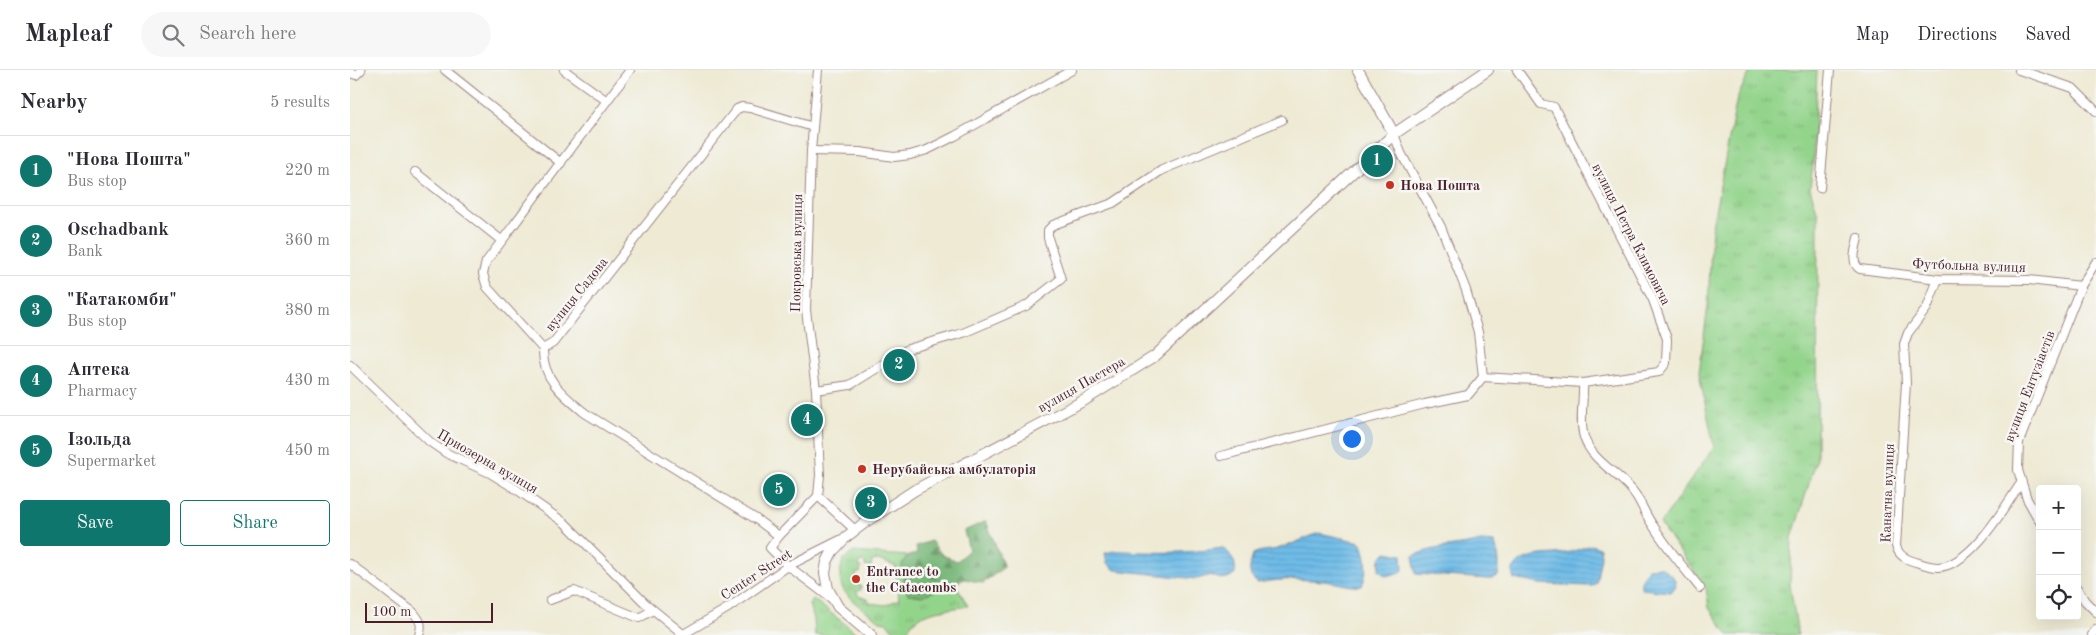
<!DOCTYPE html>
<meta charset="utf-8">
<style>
:root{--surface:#fff;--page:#f7f7f7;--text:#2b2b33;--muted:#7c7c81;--line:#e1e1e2;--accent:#0f766e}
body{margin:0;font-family:"Old Standard TT",serif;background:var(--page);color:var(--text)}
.controls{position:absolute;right:15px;bottom:15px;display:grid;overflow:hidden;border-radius:5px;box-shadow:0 5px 20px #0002}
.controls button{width:45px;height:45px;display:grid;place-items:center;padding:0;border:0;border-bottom:1px solid var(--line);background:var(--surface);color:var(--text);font:25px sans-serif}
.scale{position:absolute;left:15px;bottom:12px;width:128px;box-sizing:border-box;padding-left:5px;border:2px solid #4a1f2b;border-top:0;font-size:14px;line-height:18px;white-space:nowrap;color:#4a1f2b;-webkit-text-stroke:4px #f6f6f2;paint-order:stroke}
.you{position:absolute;left:1001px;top:368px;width:18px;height:18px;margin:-12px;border:4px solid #fff;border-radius:50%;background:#1a73e8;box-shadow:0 0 0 8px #1a73e833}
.badge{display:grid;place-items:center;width:32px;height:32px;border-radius:50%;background:var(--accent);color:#fff;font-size:16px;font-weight:700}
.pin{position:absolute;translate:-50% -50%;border:2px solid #fff;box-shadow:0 1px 5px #0006}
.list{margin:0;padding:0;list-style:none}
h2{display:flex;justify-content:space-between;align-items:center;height:65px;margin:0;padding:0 20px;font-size:21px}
h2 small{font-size:16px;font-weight:400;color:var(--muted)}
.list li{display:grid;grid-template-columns:32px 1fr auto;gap:15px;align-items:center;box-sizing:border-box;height:70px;padding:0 20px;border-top:1px solid var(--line)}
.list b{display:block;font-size:19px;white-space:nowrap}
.list p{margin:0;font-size:16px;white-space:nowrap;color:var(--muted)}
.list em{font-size:16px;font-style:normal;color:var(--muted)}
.actions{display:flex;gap:10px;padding:15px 20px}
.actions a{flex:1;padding:11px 0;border:1px solid var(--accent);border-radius:5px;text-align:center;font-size:18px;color:var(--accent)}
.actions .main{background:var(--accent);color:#fff}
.icon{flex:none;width:28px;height:28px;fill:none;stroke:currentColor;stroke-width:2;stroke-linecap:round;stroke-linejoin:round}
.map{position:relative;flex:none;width:1746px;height:565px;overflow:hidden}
header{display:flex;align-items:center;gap:30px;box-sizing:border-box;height:70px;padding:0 25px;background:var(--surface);border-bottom:1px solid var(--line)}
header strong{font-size:24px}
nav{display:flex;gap:28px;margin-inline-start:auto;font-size:18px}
.search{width:350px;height:45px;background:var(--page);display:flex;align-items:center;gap:12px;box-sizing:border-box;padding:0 18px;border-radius:28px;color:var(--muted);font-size:19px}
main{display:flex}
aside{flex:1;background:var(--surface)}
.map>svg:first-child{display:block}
.grass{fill:url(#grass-tufts);stroke:#6e7a5b;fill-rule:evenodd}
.forest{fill:url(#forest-firs);stroke:#606a51}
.water{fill:url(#water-rules);stroke:#5c6d89}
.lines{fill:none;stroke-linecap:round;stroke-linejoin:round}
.minor-casing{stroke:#9c8480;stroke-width:10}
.tertiary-casing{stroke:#9c8480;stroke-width:12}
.minor{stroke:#fff;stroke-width:8}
.tertiary{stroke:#fff;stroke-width:10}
.poi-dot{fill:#c8321e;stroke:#f6f6f2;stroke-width:2}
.labels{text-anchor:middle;stroke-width:5;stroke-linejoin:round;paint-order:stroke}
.poi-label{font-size:14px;font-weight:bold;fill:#4a1f2b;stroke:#f6f6f2;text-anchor:start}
.street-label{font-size:14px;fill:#4a1f2b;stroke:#f6f6f2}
</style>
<header>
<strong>Mapleaf</strong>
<div class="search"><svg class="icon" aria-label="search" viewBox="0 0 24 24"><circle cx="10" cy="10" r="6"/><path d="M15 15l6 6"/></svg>Search here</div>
<nav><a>Map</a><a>Directions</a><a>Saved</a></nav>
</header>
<main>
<aside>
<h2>Nearby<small>5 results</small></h2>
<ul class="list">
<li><span class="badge">1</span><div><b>&quot;Нова Пошта&quot;</b><p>Bus stop</p></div><em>220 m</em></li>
<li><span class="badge">2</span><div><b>Oschadbank</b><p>Bank</p></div><em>360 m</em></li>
<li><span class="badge">3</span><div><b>&quot;Катакомби&quot;</b><p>Bus stop</p></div><em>380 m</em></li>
<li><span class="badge">4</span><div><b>Аптека</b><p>Pharmacy</p></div><em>430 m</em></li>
<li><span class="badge">5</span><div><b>Ізольда</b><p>Supermarket</p></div><em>450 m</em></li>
</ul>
<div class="actions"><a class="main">Save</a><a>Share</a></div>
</aside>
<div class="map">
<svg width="1746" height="565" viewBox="0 0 1746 565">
<defs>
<pattern id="grass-tufts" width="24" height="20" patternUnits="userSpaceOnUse" patternTransform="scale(1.25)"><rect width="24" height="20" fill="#93d48b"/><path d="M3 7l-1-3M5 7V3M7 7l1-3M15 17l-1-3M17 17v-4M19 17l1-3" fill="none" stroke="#80b678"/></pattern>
<pattern id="forest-firs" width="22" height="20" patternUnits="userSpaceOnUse" patternTransform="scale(1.25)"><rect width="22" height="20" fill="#76b677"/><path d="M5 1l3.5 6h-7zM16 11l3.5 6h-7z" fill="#639362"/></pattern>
<pattern id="water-rules" width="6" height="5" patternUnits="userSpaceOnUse" patternTransform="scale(1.25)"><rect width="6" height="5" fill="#6dbbe7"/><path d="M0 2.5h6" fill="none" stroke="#60a0c6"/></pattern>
</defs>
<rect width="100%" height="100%" fill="#f6f6f2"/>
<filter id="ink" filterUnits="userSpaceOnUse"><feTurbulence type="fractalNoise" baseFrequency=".02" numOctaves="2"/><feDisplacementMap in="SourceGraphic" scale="10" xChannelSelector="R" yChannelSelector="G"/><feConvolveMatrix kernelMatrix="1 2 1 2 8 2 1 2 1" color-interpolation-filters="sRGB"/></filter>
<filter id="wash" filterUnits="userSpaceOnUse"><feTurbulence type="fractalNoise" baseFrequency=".0096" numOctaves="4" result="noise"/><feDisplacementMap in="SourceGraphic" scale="20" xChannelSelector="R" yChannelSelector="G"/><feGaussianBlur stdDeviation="1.12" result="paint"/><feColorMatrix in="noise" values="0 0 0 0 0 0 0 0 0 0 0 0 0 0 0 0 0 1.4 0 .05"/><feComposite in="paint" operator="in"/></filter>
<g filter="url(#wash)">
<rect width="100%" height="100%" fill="#eeead4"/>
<g class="grass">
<polygon points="1401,0 1467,0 1463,95 1460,118 1468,144 1467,388 1442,468 1440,515 1448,565 1378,565 1359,538 1356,518 1310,454 1364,377 1349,303 1358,236 1362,157 1387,28"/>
<path d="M504,482L558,486L552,494L596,517L605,513L618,536C595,541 564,538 556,565H548L536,552L530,551C517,541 491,527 490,509C489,503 492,495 493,489ZM528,490L545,496L549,529L536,535L519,533L518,529L508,526L507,521L511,520V516L507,515L506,503H510L511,497L508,496L510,492H514L516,497H521L522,491Z"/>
<polygon points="463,529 509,565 465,565 464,549 459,535"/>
</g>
<polygon class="forest" points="636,451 654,497 633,513 615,509 572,526 558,524 554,515 552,494 558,486 567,484 566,476 581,471 592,485 607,491 619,480 614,461"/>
<g class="water">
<path d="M969,463L1011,472C1018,488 1018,500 1012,516C1002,517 992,514 982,512C958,509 932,508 908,513C896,506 900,496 903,484C911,480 918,481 927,479C941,475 955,468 969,463Z"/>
<path d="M1131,471L1144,472C1149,483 1150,494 1148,506L1139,509L1066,504L1063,486C1084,476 1108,477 1131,471Z"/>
<path d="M1241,475L1250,478L1251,487L1246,513L1242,516L1190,514L1164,509L1162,502C1171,482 1196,486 1214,483C1223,482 1232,478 1241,475Z"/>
<path d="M873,478C882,485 887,493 885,504C876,510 870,510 861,505L847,509L765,500L757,493L755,483C768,479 781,482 794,482C821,483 847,482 873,478Z"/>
<polygon points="1036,482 1052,485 1053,500 1049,503 1035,506 1029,500 1030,489"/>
<polygon points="1311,497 1324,508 1326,516 1321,522 1291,519 1291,511 1298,498"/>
</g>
</g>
<g filter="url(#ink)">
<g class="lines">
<defs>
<g id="minor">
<polyline points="95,0 211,93"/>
<polyline points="214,0 257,31"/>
<polyline points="280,0 136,192 133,204 137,217 193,279 203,273 387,39 392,37 400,38 463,57"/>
<polyline points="1669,0 1723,18 1746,41"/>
<polyline points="0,3 6,5 11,0"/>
<polyline points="1044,64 1051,83 1091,157 1116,220 1128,262 1133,307"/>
<polyline points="461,81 510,82 544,87 560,85 577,80 605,66 722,0"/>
<polyline points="65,102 151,170"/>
<polyline points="1470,118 1480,0"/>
<path d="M1508,168C1506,178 1500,193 1510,199L1588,209L1679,210L1731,216"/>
<path d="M1588,209L1577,238L1558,263L1554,274L1556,313L1546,476C1549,487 1558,490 1569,493C1575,495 1582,497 1588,497C1621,496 1654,438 1671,413"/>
<path d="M193,279C192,309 213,325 235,343L406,449L429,466L420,478L438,496L482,529"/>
<polyline points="0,295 80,372 96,383 140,403 166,419 215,453 295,533 333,564"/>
<path d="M1233,313C1234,330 1229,351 1234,367C1242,393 1274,405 1287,427C1293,437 1297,448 1304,457C1318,479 1334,498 1350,518"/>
<polyline points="466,320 500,315 558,279 613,263 676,236 711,209 698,168 698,160 703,155 763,133 812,100 932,50"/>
<polyline points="871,386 1075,334 1118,325 1133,307 1233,313 1309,302 1316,293 1317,269 1303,230 1204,37 1191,34 1167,0"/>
<polyline points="468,426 470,405 466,320 456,240 461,81 468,0"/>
<polyline points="1690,452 1677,429 1668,400 1669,372 1731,216 1746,192"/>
<polyline points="429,466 468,426 505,460"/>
<path d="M0,494L63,542C70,550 73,555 69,565"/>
<polyline points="1727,518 1735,531 1746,542"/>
<polyline points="200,530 224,521 289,548 303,540"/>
<polyline points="332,565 378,538 438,496 492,469"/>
<polyline points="1742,565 1746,559"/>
</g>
<g id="tertiary">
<polyline points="1008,0 1044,64"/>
<polyline points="521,565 488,537 478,519 475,503 477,492 482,482 496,467 517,451 565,420 735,330 805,286 1044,64 1138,0"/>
</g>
</defs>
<use href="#minor" class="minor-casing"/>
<use href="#tertiary" class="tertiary-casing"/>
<use href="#minor" class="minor"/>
<use href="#tertiary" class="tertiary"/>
</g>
</g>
<g class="poi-dot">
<circle cx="1040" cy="115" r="5"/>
<circle cx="512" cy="399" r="5"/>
<circle cx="506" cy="509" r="5"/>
</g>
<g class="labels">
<g class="poi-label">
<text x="1050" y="120">Нова Пошта</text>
<text x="522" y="404">Нерубайська амбулаторія</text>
<text x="516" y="506">Entrance to<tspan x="516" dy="16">the Catacombs</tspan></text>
</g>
<g class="street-label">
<text transform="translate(1282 164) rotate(63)" y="5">вулиця Петра Климовича</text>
<text transform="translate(446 183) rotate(-89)" y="5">Покровська вулиця</text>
<text transform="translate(1619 195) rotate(2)" y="5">Футбольна вулиця</text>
<text transform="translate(226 224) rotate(-51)" y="5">вулиця Садова</text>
<text transform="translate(731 314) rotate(-30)" y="5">вулиця Пастера</text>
<text transform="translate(1679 316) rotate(-69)" y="5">вулиця Ентузіастів</text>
<text transform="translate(138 391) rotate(30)" y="5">Приозерна вулиця</text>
<text transform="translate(1537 423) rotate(-88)" y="5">Канатна вулиця</text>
<text transform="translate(406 504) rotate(-33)" y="5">Center Street</text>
</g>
</g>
</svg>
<div class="controls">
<button>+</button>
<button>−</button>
<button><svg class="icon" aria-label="locate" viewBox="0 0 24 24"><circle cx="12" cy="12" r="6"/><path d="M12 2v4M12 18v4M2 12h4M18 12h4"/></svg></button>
</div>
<div class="scale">100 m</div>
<div class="you"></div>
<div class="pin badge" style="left:1027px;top:91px">1</div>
<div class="pin badge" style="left:549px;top:295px">2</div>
<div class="pin badge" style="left:521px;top:433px">3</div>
<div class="pin badge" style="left:457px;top:350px">4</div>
<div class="pin badge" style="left:429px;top:420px">5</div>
</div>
</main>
